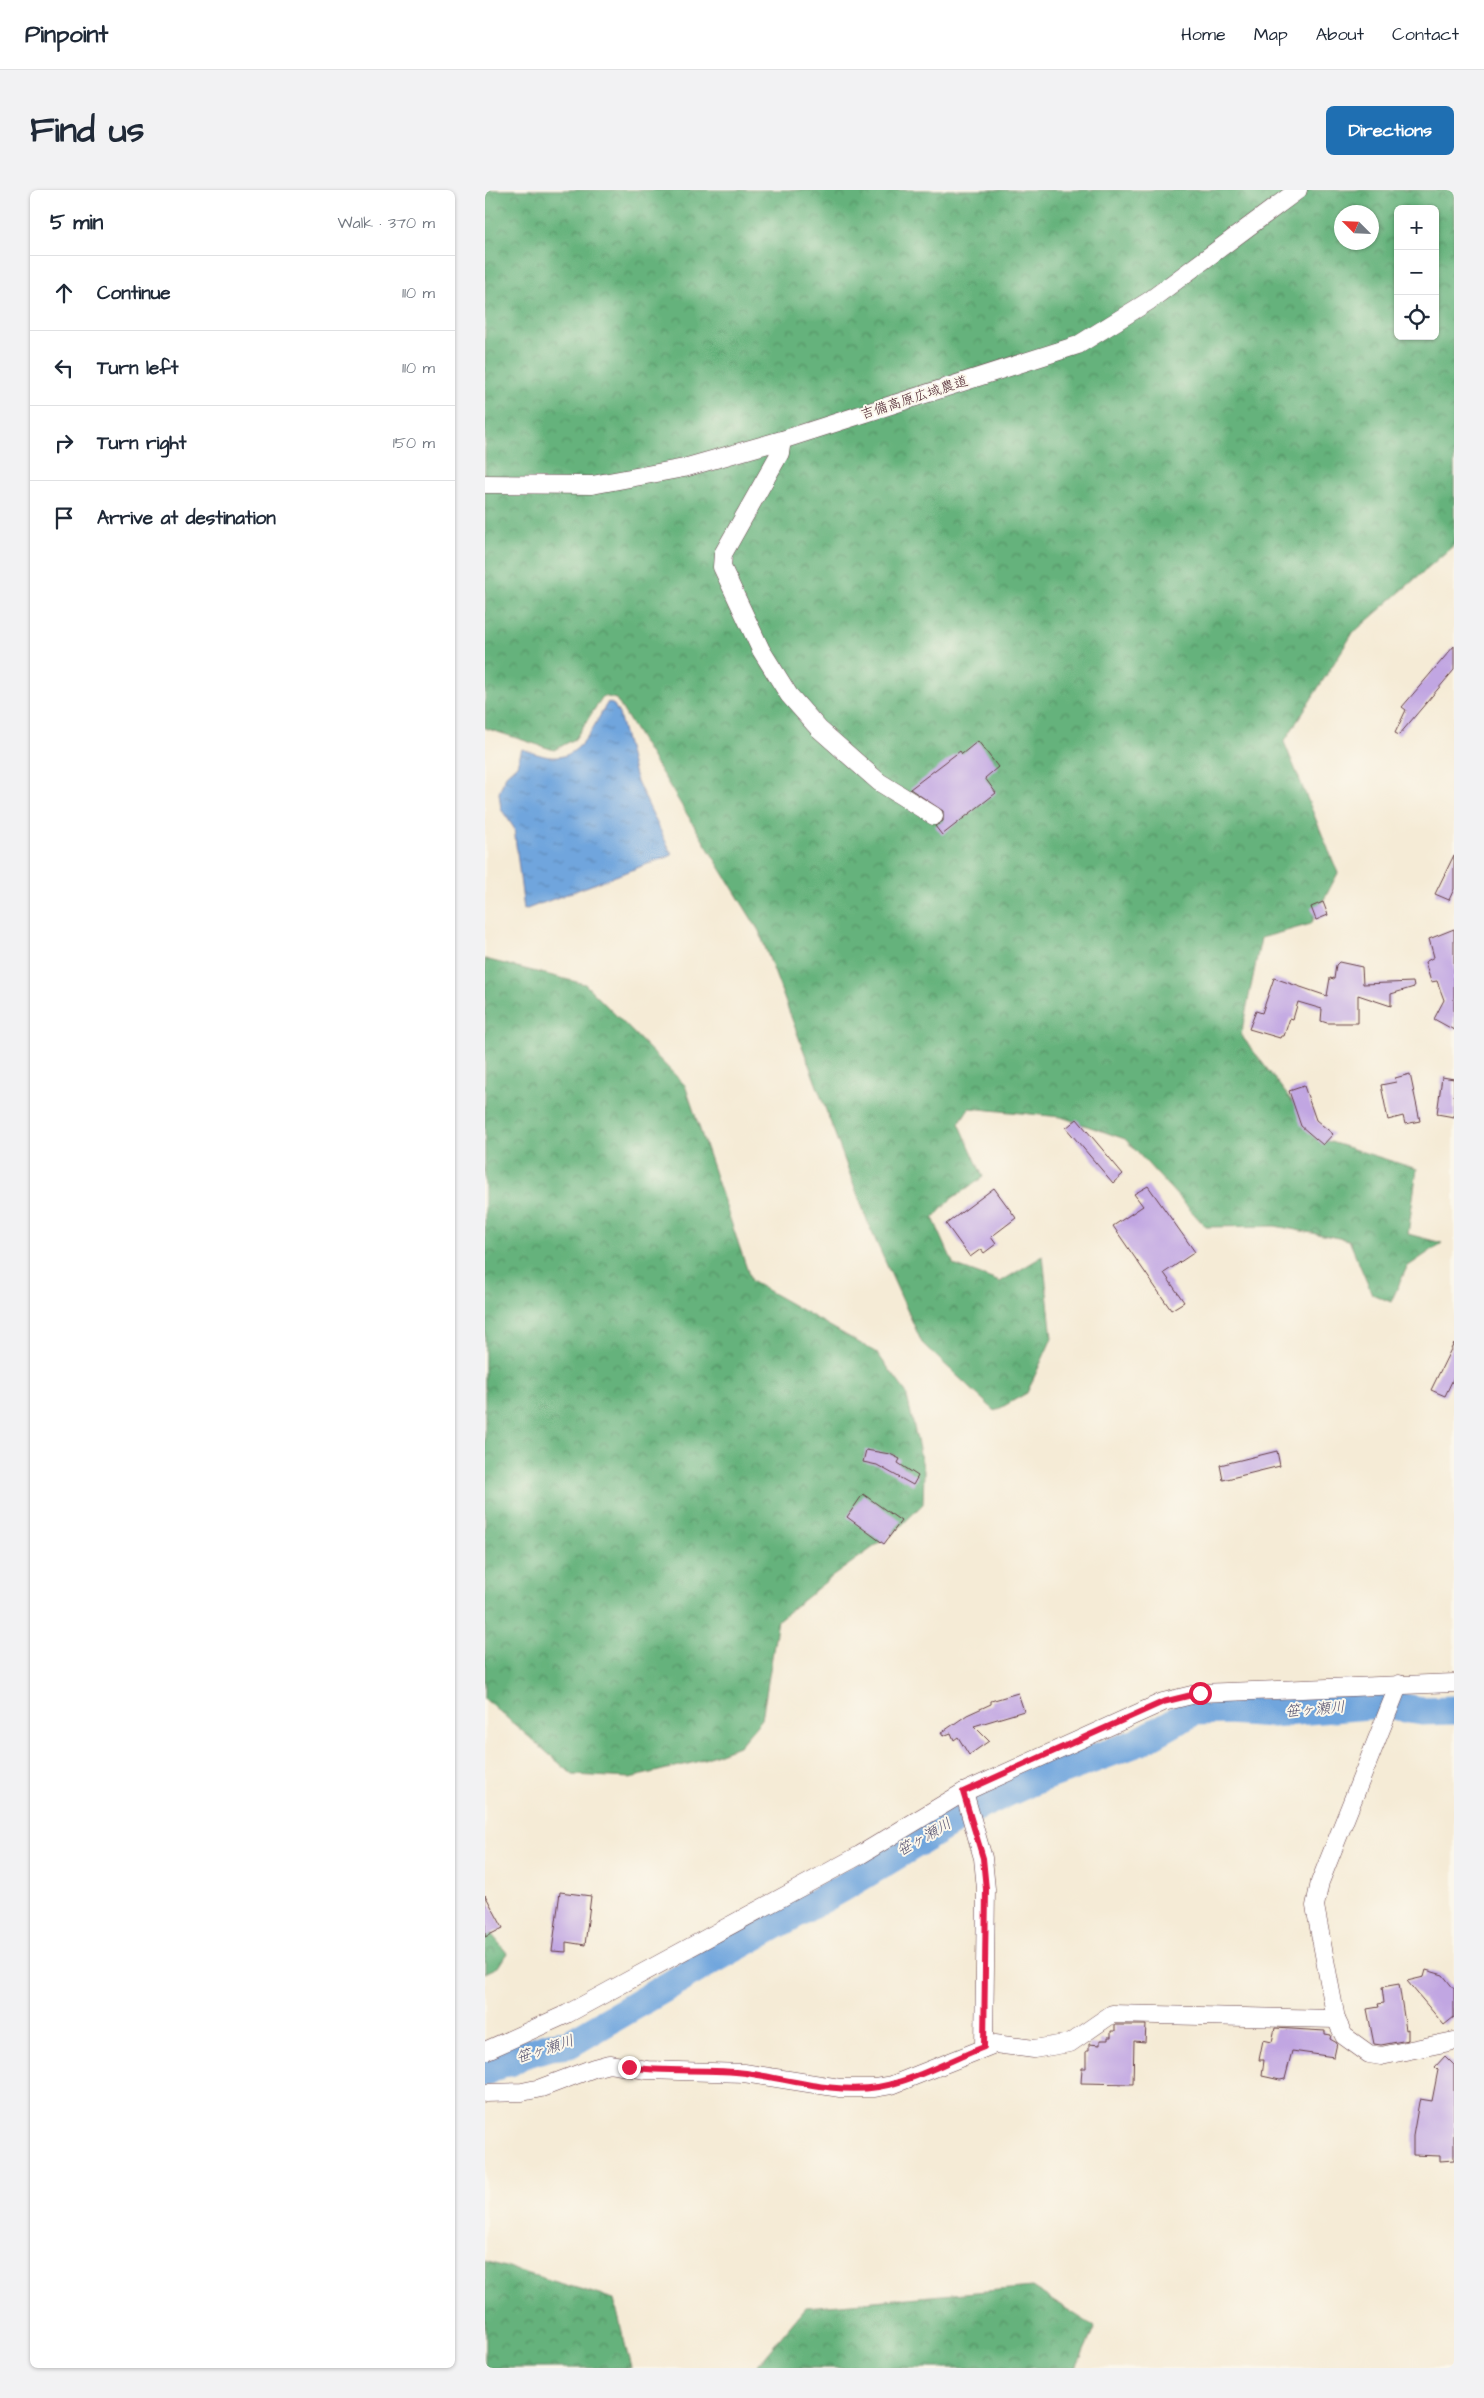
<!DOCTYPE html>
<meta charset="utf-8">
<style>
:root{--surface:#fff;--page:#f2f2f3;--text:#1f2937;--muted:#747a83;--line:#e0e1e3;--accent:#1f6fb2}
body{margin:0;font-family:"Architects Daughter","Klee One",sans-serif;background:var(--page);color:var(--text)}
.controls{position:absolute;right:15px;top:15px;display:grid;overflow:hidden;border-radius:8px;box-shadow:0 1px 4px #0004}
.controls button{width:45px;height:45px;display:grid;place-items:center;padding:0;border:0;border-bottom:1px solid var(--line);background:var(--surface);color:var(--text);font:25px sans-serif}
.compass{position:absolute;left:849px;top:15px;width:45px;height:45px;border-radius:50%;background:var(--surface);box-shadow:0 1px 4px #0004;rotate:294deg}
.stop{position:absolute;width:15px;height:15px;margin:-11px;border:4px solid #e11d48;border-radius:50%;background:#fff}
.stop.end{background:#e11d48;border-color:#fff;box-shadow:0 1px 5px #0008}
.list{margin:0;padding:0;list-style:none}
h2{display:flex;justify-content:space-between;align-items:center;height:65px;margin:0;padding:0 20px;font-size:21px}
h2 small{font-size:16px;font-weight:400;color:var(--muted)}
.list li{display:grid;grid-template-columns:32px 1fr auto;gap:15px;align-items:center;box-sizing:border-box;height:75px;padding:0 20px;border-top:1px solid var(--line)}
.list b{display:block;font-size:19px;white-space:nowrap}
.list em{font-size:16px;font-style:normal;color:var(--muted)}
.icon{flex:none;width:28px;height:28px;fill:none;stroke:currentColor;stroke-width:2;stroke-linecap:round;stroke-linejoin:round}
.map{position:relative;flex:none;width:969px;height:2178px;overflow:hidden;border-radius:8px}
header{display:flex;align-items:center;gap:30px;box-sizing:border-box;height:70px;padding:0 25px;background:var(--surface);border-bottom:1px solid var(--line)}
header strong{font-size:24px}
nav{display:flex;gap:28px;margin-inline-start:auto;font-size:18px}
.intro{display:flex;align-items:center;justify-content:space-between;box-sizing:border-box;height:120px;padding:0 30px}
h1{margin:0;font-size:35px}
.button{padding:12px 22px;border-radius:8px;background:var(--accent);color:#fff;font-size:18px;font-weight:700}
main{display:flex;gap:30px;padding:0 30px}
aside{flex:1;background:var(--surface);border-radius:8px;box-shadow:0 1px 4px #0004}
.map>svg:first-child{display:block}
.forest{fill:url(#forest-crowns);stroke:#586853;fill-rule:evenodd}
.water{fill:url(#water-ripples);stroke:#5d6284}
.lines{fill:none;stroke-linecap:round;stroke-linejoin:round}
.river{stroke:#70a5dd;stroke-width:29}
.building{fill:#c1a6e2}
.minor-casing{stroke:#643e45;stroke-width:19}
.minor{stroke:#fff;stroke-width:18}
.route{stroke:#e11d48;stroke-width:6}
.labels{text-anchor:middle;stroke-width:4;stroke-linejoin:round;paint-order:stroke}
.street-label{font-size:14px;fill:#4a1f2b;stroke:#fbf7ec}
.water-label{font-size:15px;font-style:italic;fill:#595572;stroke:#fbf7ec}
</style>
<header>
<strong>Pinpoint</strong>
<nav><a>Home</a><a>Map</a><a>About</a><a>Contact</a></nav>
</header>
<div class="intro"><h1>Find us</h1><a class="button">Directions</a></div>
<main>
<aside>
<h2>5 min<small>Walk · 370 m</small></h2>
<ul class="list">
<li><svg class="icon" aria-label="ahead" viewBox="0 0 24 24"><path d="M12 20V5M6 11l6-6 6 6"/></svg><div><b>Continue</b></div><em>110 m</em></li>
<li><svg class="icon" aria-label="left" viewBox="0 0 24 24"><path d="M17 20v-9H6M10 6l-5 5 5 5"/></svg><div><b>Turn left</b></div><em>110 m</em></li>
<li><svg class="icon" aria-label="right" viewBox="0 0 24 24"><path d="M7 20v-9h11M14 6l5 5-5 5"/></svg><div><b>Turn right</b></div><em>150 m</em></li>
<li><svg class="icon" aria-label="arrive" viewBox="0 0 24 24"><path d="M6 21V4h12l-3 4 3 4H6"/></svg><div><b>Arrive at destination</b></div></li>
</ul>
</aside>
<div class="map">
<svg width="969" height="2178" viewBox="0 0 969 2178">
<defs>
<pattern id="forest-crowns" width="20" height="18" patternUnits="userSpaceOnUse" patternTransform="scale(1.25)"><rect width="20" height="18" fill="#65b27b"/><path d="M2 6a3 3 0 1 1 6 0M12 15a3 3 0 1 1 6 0" fill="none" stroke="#559065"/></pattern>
<pattern id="water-ripples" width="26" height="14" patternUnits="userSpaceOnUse" patternTransform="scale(1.25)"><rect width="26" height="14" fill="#70a5dd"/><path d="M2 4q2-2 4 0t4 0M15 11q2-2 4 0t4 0" fill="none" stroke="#5e86b3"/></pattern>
</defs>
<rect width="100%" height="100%" fill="#fbf7ec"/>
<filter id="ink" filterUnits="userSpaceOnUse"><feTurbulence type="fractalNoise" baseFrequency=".02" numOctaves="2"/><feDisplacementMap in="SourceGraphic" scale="10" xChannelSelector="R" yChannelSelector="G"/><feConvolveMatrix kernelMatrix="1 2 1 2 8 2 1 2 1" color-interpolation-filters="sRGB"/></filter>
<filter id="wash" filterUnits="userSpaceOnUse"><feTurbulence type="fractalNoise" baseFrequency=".0096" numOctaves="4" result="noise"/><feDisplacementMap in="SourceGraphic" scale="20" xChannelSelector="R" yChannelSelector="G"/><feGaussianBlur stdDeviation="1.12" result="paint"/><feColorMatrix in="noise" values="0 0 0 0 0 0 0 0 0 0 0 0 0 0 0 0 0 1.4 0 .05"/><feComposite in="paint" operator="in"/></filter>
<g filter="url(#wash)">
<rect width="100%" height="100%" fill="#f5ebd6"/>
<g class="forest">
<path d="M0,0H969V355L868,443L799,552L853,683L826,734L776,748L756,845L836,949L932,979L923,1044L957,1053L922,1077L906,1112L887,1104L864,1050L790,1036L721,1037L640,949L576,927L484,918L474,933L498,987L466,1009L448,1028L469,1075L515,1092L558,1066L567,1148L542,1203L510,1221L437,1153L385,1038L274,741L131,509L118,506L90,549L69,560L0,538ZM913,19H950V146H913ZM856,22H886V52H856Z"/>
<polygon points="0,769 100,794 200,895 266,1091 392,1163 421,1202 439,1281 438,1314 411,1341 348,1386 293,1430 277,1529 254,1556 211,1572 145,1588 88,1585 0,1509"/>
<polygon points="0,1736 22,1763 13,1777 0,1783"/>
<polygon points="0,2071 129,2109 146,2178 0,2178"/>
<polygon points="547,2097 610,2137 591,2178 270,2178 321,2117"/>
</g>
<path class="water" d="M123,512L129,515L134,524L151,589L187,665L39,720L29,638L16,619L14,603L21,585L32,575L37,559C47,562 58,567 68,567C97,569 110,532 123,512Z"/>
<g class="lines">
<polyline class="river" points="0,1882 16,1873 25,1872 36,1865 65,1856 84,1854 224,1772 357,1698 493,1616 543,1593 654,1552 709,1521 742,1520 787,1523 896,1514 937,1521 969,1520"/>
</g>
<g id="blocks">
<g class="building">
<polygon points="969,456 969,480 914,545 910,543 921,520 917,517"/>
<polygon points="493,551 513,577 500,588 511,603 457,645 450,636 458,631 458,621 425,599 475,561 477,564"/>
<polygon points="969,665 969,699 964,710 950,704"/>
<polygon points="838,712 843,725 831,730 826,717"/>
<polygon points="969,739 969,840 949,829 959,810 952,791 946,792 940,772 949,767 944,749"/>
<polygon points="854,772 877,777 878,794 928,792 929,797 906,804 906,816 873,805 873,833 842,833 836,831 837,819 813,812 808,829 805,828 799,846 796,846 795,848 764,839 771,821 777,823 789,788 842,806 845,788 849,789 851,775"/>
<polygon points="925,884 935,931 920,934 918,926 903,930 896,895 911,892 910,888"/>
<polygon points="957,887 969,889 969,927 952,924"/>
<polygon points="819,896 831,930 848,944 838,955 816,936 804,901"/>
<polygon points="592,929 638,984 628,993 581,938"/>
<polygon points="663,996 710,1062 679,1083 699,1112 686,1120 628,1036 658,1016 649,1004"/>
<polygon points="509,998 531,1028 506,1047 511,1054 499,1063 496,1059 485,1067 461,1034"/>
<polygon points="969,1153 969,1187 960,1206 946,1200"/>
<polygon points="381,1260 405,1264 415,1269 413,1273 433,1286 428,1295 392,1275 378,1272"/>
<polygon points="792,1261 795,1276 738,1290 735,1275"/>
<polygon points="378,1304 416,1331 399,1354 362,1327"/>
<polygon points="533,1503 539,1521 489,1536 504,1551 484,1565 473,1547 469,1550 466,1543 458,1546 456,1543 482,1525 506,1514 506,1511"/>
<polygon points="75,1702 106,1706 100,1755 81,1752 81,1762 67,1761"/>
<polygon points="0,1705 18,1738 0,1747"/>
<polygon points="941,1780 958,1785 969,1799 969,1827 959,1835 922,1791 939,1787"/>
<polygon points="914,1794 921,1840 923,1839 923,1850 896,1855 889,1854 882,1819 894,1817 893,1814 899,1813 897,1797"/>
<polygon points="630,1835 661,1835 660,1852 649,1851 648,1894 596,1893 597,1878 601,1878 601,1861 604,1861 604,1854 615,1855 615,1850 623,1850 623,1847 626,1847 626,1841 630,1841"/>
<polygon points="790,1838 840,1841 840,1844 846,1845 845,1849 852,1853 849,1867 807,1861 800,1889 795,1890 777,1886 779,1870 774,1870 778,1850 787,1852"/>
<polygon points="960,1866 969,1875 969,1970 955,1971 955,1966 928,1965 928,1946 934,1912 935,1909 947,1911 953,1880 950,1877"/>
</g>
</g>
</g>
<g filter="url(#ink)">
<use href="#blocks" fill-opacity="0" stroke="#643e45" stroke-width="1"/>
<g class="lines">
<defs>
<g id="minor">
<polyline points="297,250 295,263 238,364 237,377 276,460 304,505 334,539 394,592 449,626"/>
<polyline points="0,294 107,295 199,278 297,250 593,155 664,111 813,0"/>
<polyline points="914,1494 835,1692 830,1716 851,1829 859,1846 884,1864 896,1866 969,1851"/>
<polyline points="479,1602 498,1668 501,1699 499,1857"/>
<polyline points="0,1861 82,1824 375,1665 479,1602 678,1512 715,1503 969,1493"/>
<polyline points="0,1903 37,1902 56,1898 109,1878 124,1874 162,1880 259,1883 355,1898 390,1898 407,1895 510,1854 549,1859 585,1853 627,1824 851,1829"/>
</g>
</defs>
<use href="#minor" class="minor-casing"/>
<use href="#minor" class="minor"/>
</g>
</g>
<g class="lines" filter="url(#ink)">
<path class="route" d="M144,1877C182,1883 222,1878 261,1883C303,1889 350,1904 393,1897C429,1891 465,1870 499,1857L501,1699L498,1668L478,1602L678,1512L715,1503"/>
</g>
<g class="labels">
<g class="street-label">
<text transform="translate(429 207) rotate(-18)" y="5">吉備高原広域農道</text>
</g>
<g class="water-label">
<text transform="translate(830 1519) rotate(-5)" y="5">笹ヶ瀬川</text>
<text transform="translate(439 1647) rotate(-30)" y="5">笹ヶ瀬川</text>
<text transform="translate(60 1859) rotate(-18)" y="5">笹ヶ瀬川</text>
</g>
</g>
</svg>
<div class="controls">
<button>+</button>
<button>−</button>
<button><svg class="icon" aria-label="locate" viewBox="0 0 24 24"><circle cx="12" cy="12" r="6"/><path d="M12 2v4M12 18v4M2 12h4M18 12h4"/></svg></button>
</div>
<svg class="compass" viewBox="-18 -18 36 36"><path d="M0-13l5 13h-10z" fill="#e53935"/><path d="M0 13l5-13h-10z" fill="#747a83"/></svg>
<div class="stop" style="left:715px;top:1503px"></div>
<div class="stop end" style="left:144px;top:1877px"></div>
</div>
</main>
